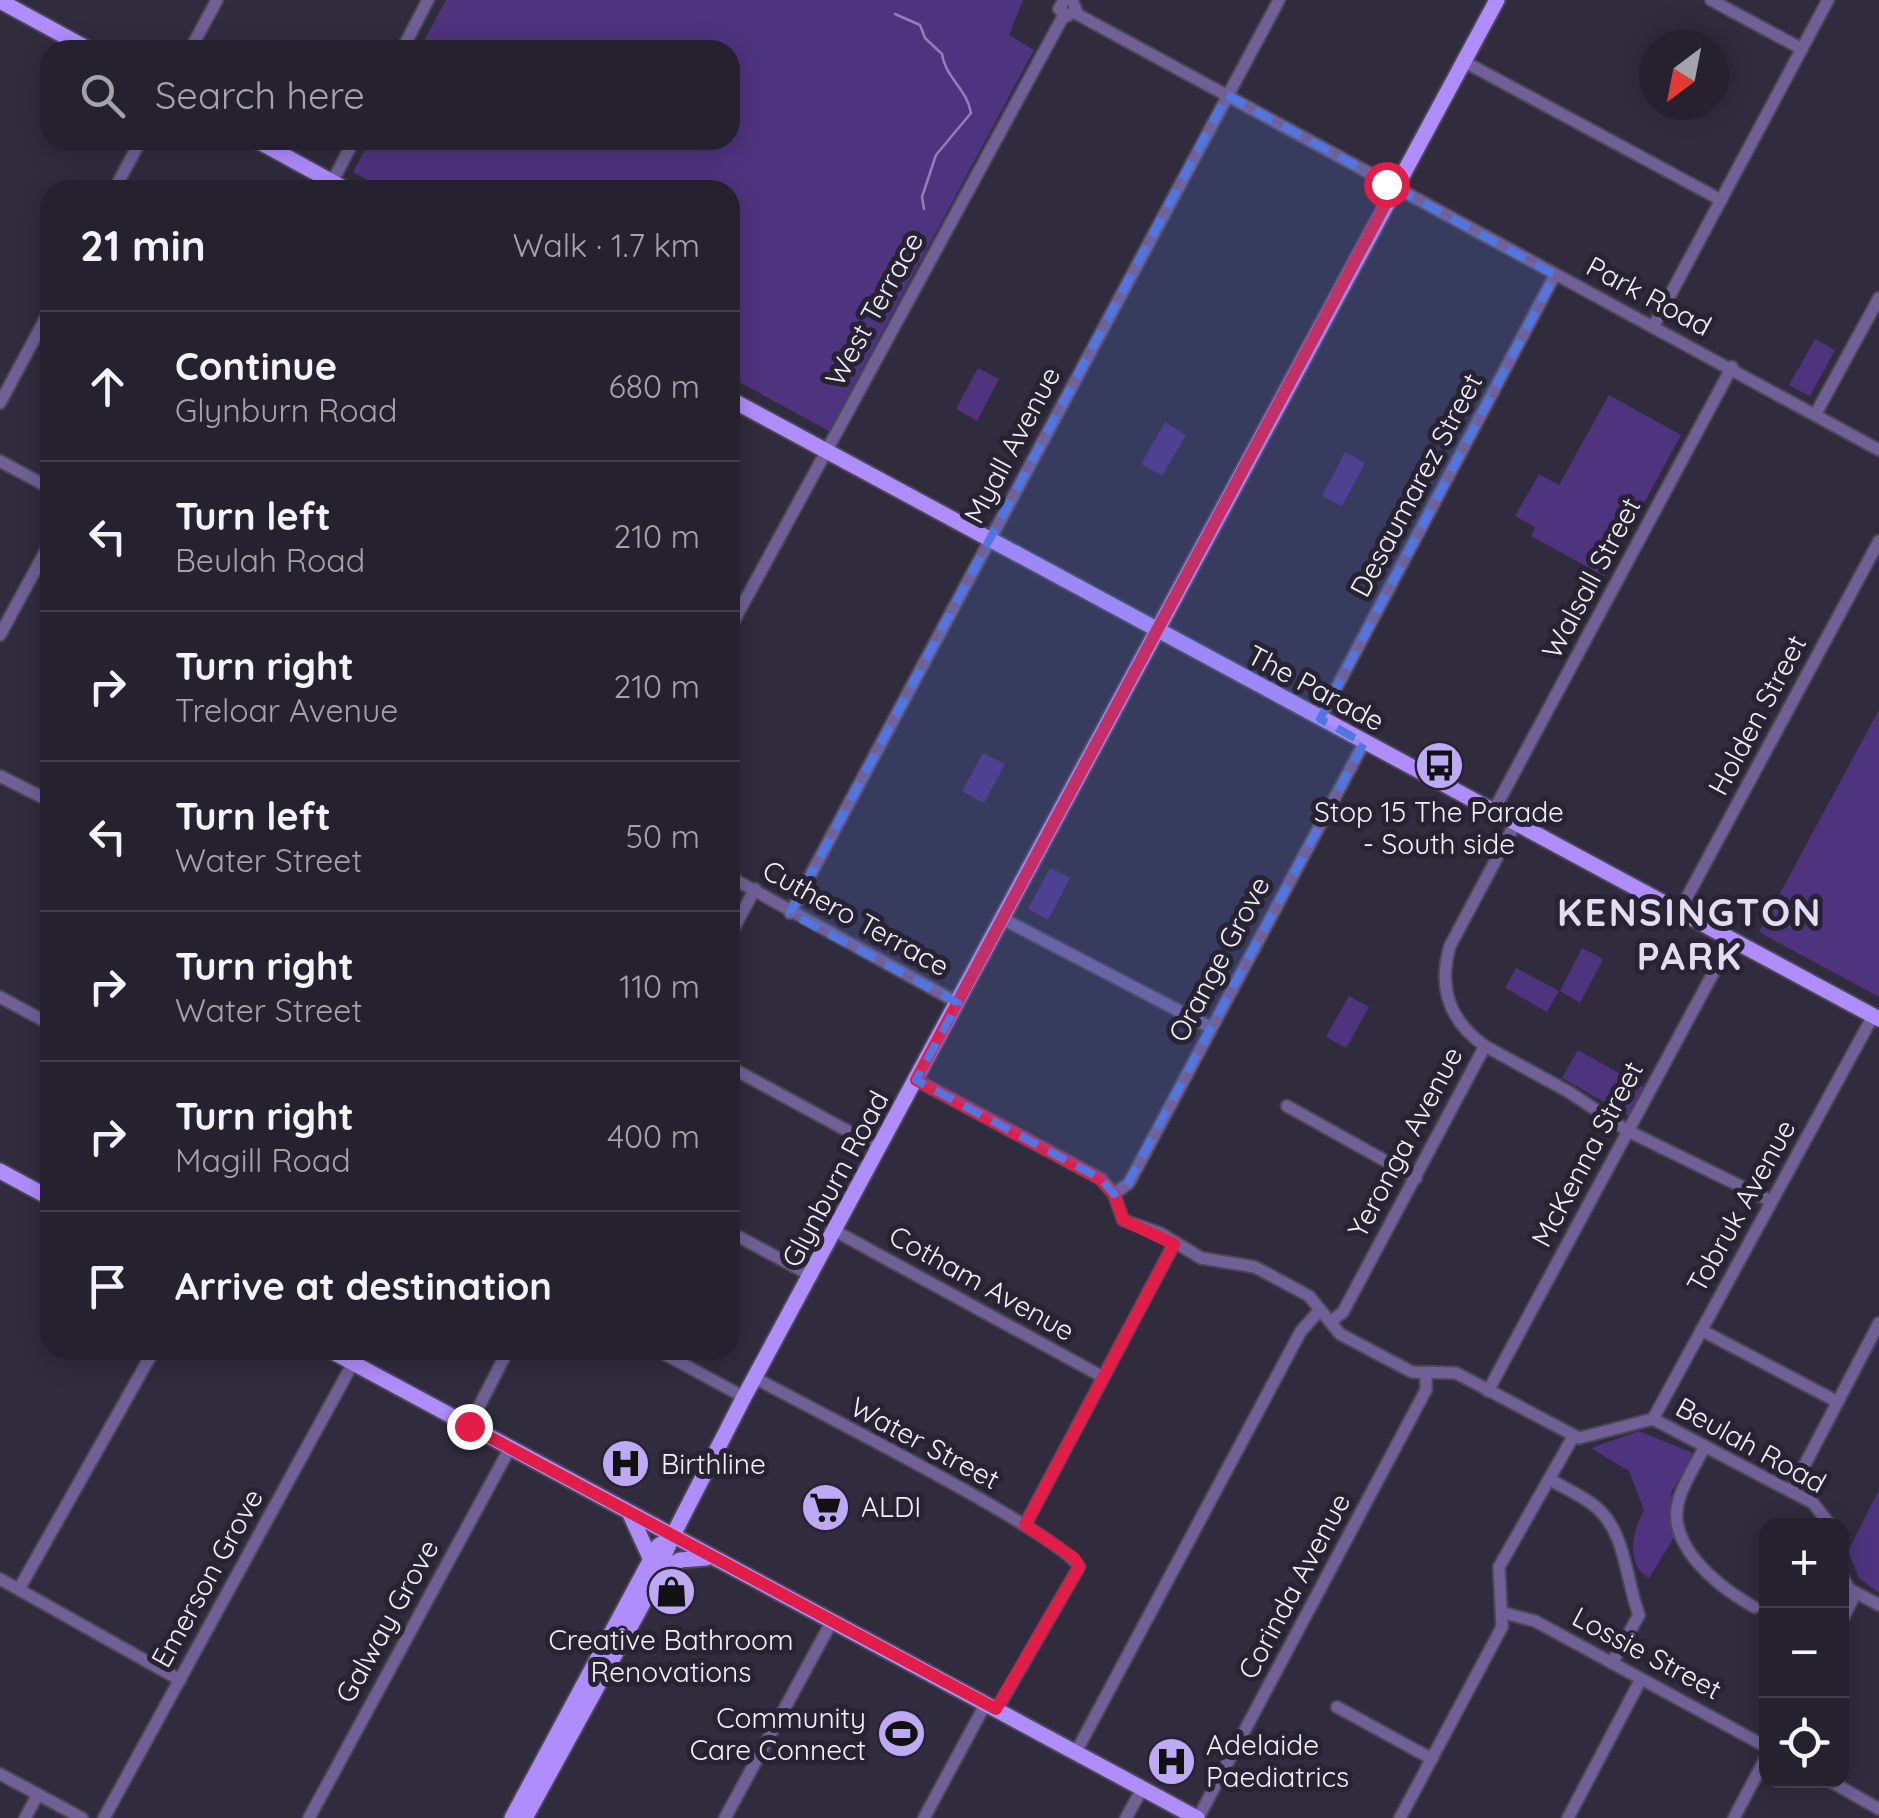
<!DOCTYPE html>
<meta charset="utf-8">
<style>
:root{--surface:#25212e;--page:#312e3a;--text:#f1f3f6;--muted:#a3a3aa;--line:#423e4a}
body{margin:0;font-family:Quicksand,sans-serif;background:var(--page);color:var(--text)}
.controls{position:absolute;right:30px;bottom:30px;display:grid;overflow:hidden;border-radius:20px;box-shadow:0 5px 25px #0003}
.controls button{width:90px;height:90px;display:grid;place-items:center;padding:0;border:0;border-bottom:2px solid var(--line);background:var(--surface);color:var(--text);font:50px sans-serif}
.compass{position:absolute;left:1639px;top:30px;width:90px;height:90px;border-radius:50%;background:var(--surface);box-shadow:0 5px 25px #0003;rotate:212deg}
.stop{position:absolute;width:30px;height:30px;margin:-22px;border:8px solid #e11d48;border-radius:50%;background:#fff}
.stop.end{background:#e11d48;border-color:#fff;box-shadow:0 2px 10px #0008}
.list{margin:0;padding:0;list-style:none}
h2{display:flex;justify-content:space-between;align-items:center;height:130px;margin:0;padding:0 40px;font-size:42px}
h2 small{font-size:32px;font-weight:400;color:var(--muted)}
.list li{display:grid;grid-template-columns:65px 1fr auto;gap:30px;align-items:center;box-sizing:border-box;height:150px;padding:0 40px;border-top:2px solid var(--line)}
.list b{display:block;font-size:38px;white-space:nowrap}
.list p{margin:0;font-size:32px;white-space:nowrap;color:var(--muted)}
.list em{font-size:32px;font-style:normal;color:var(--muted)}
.icon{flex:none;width:55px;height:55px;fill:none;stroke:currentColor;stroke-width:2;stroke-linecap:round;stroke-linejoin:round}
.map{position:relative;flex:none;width:1879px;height:1818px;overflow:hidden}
.search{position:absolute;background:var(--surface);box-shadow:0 5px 25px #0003;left:40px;top:40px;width:700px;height:110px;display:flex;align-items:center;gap:25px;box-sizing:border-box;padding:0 35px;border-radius:30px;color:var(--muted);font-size:38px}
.panel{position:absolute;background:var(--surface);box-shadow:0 5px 25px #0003;left:40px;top:180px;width:700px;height:1180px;border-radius:30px}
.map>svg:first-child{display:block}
.green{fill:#4e347f}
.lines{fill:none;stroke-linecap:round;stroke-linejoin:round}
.stream{stroke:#927ebb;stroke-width:2.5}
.minor-casing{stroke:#4c4758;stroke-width:15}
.major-casing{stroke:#4c4758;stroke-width:19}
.minor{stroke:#706096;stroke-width:11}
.major{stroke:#b08dfd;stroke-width:15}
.route{stroke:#e11d48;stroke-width:12}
.marked{fill:#5276e1;fill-opacity:0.2;stroke:#5276e1;stroke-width:8;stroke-dasharray:20 12;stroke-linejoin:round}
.labels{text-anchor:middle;stroke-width:10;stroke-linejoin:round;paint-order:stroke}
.street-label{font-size:28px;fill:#f3f0fb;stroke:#272332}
.poi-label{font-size:28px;fill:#f3f0fb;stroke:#272332;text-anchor:start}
.district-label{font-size:38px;font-weight:bold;letter-spacing:2.5px;fill:#e2ddf2;stroke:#272332}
</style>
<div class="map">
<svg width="1879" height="1818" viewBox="0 0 1879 1818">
<rect width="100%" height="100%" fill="#312c3d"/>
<g class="green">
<polygon points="446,0 1023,0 1009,35 1034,50 829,431 730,377 730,190 386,190 353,172 370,140 730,140 730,50 419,50"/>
<polygon points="1815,339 1835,350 1810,396 1789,385"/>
<polygon points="978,368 999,379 977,421 956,409"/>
<polygon points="1609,395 1681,435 1604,576 1531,536 1535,527 1515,516 1539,474 1559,485"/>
<polygon points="1165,422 1186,435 1162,476 1141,464"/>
<polygon points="1345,452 1365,463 1342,506 1322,496"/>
<polygon points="1879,710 1879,997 1759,932"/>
<polygon points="983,753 1005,764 984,803 962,791"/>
<polygon points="1050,868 1070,878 1048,920 1028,909"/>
<polygon points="1582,948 1603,959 1580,1003 1560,991"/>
<polygon points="1516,968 1559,991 1547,1012 1505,988"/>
<polygon points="1349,996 1369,1007 1346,1048 1326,1037"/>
<polygon points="1578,1050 1645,1088 1629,1116 1562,1078"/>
<path d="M1639,1431L1695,1454L1671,1492L1676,1534L1649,1578C1624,1563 1633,1531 1644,1510L1629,1471L1591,1448Z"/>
<polygon points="1879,1490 1879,1593 1859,1578 1848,1551"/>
</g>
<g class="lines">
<path class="stream" d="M895,14L920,25L925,38L942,54C945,77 967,89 971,113L936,155L922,197L924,209"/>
<defs>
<g id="minor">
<polyline points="1064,0 1059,9 1067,16 1076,10 1072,0"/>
<polyline points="1711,0 1802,49"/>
<polyline points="1075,13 1879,450"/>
<polyline points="190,50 217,0"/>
<polyline points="402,50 428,0"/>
<polyline points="1463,61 1721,200"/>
<polyline points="114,190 141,140"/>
<polyline points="328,190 354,140"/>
<polyline points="1653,327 1828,0"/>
<polyline points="0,403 50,310"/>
<polyline points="1815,415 1879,298"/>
<polyline points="0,461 50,488"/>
<polyline points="730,628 1064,15"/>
<polyline points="0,635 50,543"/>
<polyline points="1320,719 1555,275"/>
<polyline points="0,776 50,801"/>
<polyline points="1493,812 1732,367"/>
<polyline points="730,877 958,1003"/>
<polyline points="1679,912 1879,541"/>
<polyline points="790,913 1279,0"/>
<polyline points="1003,919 1210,1027"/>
<polyline points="730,935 755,889"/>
<polyline points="0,997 50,1024"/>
<polyline points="1485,1046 1569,1092 1628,1131 1771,1201"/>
<polyline points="730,1067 879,1148"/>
<polyline points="916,1080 1101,1179 1114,1194 1123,1220 1160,1233 1201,1258 1255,1267 1309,1296 1340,1334 1412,1372 1456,1373 1579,1438 1653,1419 1813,1503 1831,1526"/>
<polyline points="1287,1106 1416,1178"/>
<polyline points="1114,1194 1129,1183 1364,743"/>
<polyline points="730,1232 812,1276"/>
<polyline points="837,1232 1103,1377"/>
<path d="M1330,1322L1343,1312L1485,1046C1449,1021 1438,987 1450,946L1515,824"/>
<polyline points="1701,1330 1838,1402"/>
<polyline points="657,1350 744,1397"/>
<path d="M755,1378C804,1405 1063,1535 1079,1567L997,1709"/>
<polyline points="1488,1391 1731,940"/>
<polyline points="1653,1419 1873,1016"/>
<polyline points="469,1426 508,1350"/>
<path d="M1705,1446C1697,1462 1686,1479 1680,1496C1662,1544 1719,1587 1754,1607"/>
<path d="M1549,1479C1564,1488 1583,1496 1596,1507C1626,1532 1626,1581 1639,1615L1612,1663"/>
<polyline points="1791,1491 1879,1323"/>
<polyline points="1025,1525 1174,1244"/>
<polyline points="1842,1576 1849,1589 1879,1605"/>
<polyline points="0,1579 180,1680"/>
<polyline points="19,1589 154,1350"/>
<polyline points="1504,1613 1535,1621 1763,1745"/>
<polyline points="1842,1620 1856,1593"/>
<polyline points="1337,1707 1432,1759"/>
<polyline points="1076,1752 1301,1331 1320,1310"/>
<polyline points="0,1774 82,1818"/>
<polyline points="1828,1780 1879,1809"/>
<polyline points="25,1818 38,1794"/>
<polyline points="104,1818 353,1363"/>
<polyline points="309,1818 510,1448"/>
<polyline points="725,1818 831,1623"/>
<polyline points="924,1818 986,1703"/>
<polyline points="1126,1818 1142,1789"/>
<polyline points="1198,1818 1426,1390 1426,1375"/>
<polyline points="1400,1818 1502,1627 1499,1567 1573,1437"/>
<polyline points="1568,1818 1641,1679"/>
<polyline points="1734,1818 1766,1757"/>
</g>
<g id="major">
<polyline points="0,1 90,50"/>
<polyline points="256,140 347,190"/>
<polyline points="730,399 1879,1019"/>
<polyline points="0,1171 50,1198"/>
<polyline points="329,1350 1197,1818"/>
<polyline points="630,1514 651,1560"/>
<polyline points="659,1573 680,1560 706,1558"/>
<polyline points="512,1818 658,1546 672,1537"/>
<polyline points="525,1818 647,1596 672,1537 744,1397 1497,0"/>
</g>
</defs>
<use href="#minor" class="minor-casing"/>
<use href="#major" class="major-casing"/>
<use href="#minor" class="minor"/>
<use href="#major" class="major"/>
</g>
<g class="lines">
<polyline class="route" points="469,1426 996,1709 1079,1567 1074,1558 1025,1525 1174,1244 1123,1220 1114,1194 1100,1179 916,1080 1394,188 1386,184"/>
</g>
<path class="marked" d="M1227,95L1555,275L1320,719L1364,743L1125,1188L1114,1194L1101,1179L916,1080L958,1003L790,913Z"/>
<defs>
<symbol id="bus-disc" viewBox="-11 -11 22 22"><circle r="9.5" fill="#bea9f5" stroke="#272332"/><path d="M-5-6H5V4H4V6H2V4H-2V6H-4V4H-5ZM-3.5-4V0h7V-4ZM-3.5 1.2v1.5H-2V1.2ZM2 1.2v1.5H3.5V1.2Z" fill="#111"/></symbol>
<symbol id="hospital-disc" viewBox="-11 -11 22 22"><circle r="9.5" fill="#bea9f5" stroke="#272332"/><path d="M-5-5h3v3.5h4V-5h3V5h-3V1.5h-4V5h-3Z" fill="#111"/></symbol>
<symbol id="supermarket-disc" viewBox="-11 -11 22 22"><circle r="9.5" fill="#bea9f5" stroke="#272332"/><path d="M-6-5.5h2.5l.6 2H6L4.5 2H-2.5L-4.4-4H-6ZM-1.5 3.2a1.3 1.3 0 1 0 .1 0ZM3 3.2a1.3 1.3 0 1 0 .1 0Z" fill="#111"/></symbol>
<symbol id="shop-disc" viewBox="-11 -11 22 22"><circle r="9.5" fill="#bea9f5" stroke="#272332"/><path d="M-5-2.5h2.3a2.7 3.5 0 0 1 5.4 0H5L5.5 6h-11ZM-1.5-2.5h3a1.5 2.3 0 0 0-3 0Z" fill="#111"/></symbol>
<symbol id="stadium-disc" viewBox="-11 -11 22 22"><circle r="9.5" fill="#bea9f5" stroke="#272332"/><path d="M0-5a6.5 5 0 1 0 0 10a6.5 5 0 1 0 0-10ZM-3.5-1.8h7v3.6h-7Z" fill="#111"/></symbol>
</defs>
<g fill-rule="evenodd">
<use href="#bus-disc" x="1412" y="738" width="55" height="55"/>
<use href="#hospital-disc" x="598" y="1436" width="55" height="55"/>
<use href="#supermarket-disc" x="798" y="1480" width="55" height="55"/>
<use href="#shop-disc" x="644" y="1564" width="55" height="55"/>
<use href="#stadium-disc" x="874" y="1706" width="55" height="55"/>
<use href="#hospital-disc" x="1144" y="1734" width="55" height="55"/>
</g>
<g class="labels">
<g class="street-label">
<text transform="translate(1649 296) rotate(28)" y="10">Park Road</text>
<text transform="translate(874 309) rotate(-61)" y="10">West Terrace</text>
<text transform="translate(1012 445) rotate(-62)" y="10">Myall Avenue</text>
<text transform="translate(1416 485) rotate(-62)" y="10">Desaumarez Street</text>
<text transform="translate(1591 578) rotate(-62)" y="10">Walsall Street</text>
<text transform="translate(1316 688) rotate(28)" y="10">The Parade</text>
<text transform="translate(1757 715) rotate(-62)" y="10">Holden Street</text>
<text transform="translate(856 918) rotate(29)" y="10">Cuthero Terrace</text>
<text transform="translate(1219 959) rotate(-62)" y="10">Orange Grove</text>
<text transform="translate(1405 1142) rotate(-62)" y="10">Yeronga Avenue</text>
<text transform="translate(1587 1154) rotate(-62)" y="10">McKenna Street</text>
<text transform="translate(835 1179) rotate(-62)" y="10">Glynburn Road</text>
<text transform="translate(1741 1206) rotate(-61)" y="10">Tobruk Avenue</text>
<text transform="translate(982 1283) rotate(29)" y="10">Cotham Avenue</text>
<text transform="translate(925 1443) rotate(28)" y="10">Water Street</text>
<text transform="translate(1751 1445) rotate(29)" y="10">Beulah Road</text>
<text transform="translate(207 1578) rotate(-61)" y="10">Emerson Grove</text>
<text transform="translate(1294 1586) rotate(-62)" y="10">Corinda Avenue</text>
<text transform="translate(387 1621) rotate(-61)" y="10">Galway Grove</text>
<text transform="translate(1647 1653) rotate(28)" y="10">Lossie Street</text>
</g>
<g class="poi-label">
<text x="1439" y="822" text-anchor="middle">Stop 15 The Parade<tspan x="1439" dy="32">- South side</tspan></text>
<text x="661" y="1474">Birthline</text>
<text x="861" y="1517">ALDI</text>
<text x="671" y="1650" text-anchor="middle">Creative Bathroom<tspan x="671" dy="32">Renovations</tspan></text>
<text x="866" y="1728" text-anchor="end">Community<tspan x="866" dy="32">Care Connect</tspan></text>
<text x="1206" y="1755">Adelaide<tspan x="1206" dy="32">Paediatrics</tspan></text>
</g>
<g class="district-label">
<text x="1690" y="926">KENSINGTON<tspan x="1690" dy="44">PARK</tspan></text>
</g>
</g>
</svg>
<div class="controls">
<button>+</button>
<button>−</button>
<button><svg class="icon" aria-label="locate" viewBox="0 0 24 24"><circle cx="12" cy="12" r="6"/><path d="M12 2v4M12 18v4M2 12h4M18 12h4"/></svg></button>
</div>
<svg class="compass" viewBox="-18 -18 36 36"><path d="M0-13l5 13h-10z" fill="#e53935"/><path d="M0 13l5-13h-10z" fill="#a3a3aa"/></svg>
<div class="stop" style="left:1386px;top:184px"></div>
<div class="stop end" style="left:469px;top:1426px"></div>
<div class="search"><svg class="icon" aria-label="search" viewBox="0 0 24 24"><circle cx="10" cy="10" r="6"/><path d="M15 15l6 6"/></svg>Search here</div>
<section class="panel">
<h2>21 min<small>Walk · 1.7 km</small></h2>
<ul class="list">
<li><svg class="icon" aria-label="ahead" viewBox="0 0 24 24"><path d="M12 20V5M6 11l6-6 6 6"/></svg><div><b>Continue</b><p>Glynburn Road</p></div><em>680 m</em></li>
<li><svg class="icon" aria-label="left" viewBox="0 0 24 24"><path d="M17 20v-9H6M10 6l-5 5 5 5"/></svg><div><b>Turn left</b><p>Beulah Road</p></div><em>210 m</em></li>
<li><svg class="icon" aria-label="right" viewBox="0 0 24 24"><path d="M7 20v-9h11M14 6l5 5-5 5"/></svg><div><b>Turn right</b><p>Treloar Avenue</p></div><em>210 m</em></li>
<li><svg class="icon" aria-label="left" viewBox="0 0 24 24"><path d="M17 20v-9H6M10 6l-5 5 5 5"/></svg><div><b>Turn left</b><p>Water Street</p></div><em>50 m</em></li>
<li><svg class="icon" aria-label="right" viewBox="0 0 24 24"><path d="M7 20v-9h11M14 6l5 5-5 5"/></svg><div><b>Turn right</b><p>Water Street</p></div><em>110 m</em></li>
<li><svg class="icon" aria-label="right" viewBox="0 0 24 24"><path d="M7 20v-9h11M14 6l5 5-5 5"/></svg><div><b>Turn right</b><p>Magill Road</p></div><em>400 m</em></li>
<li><svg class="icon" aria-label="arrive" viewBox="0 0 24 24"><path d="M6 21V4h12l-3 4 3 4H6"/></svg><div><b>Arrive at destination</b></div></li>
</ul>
</section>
</div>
